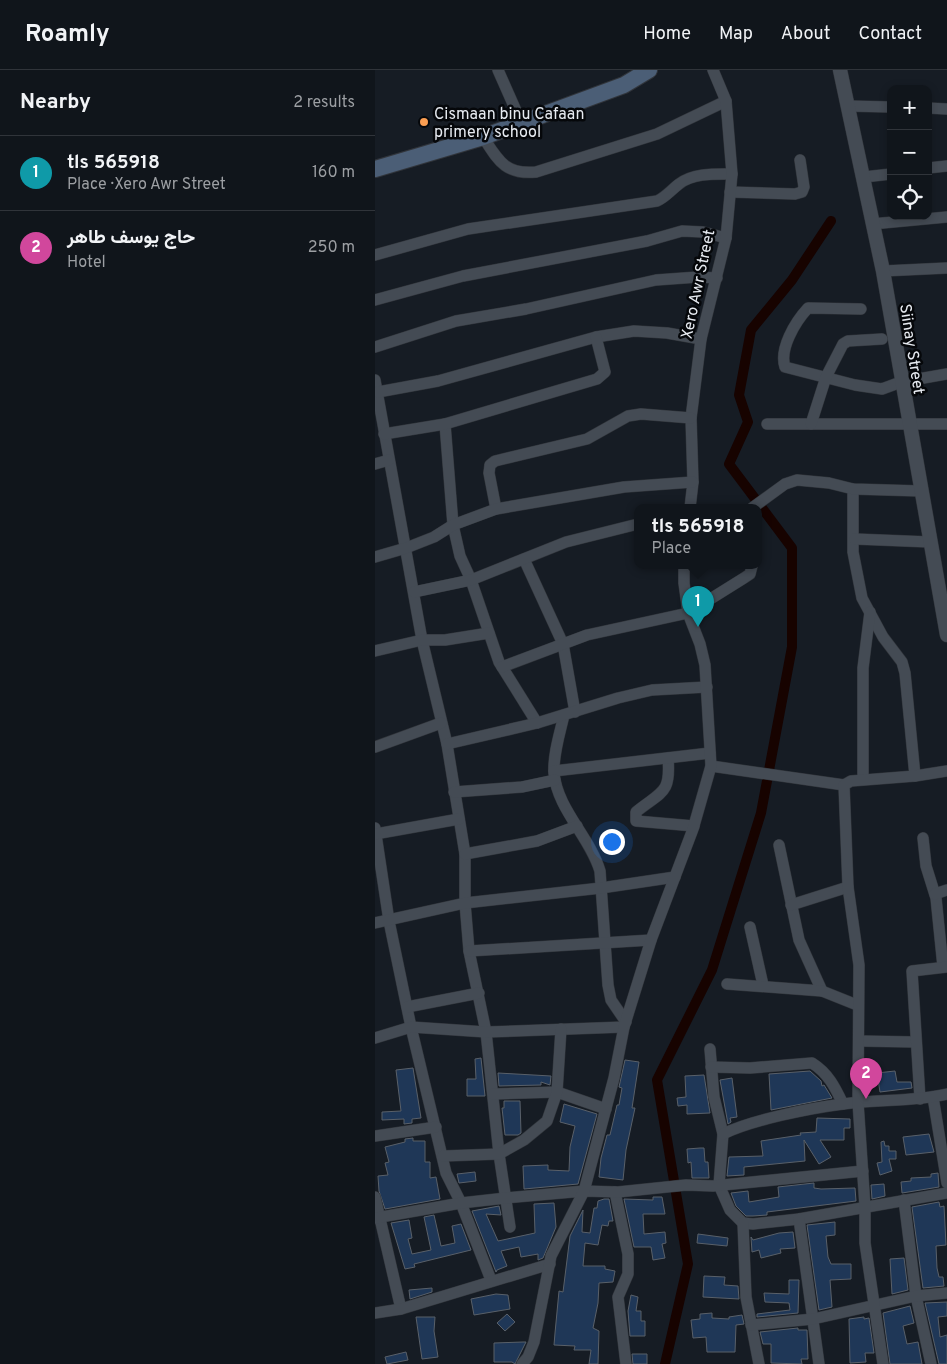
<!DOCTYPE html>
<meta charset="utf-8">
<style>
:root{--surface:#10151b;--page:#1e2228;--text:#f1f3f6;--muted:#9c9fa3;--line:#30343a;--accent:#0f766e}
body{margin:0;font-family:Overpass,Vazirmatn,sans-serif;background:var(--page);color:var(--text)}
.controls{position:absolute;right:15px;top:15px;display:grid;overflow:hidden;border-radius:10px;box-shadow:0 2px 8px #0003}
.controls button{width:45px;height:45px;display:grid;place-items:center;padding:0;border:0;border-bottom:1px solid var(--line);background:var(--surface);color:var(--text);font:25px sans-serif}
.you{position:absolute;left:236px;top:771px;width:18px;height:18px;margin:-12px;border:4px solid #fff;border-radius:50%;background:#1a73e8;box-shadow:0 0 0 8px #1a73e833}
.badge{display:grid;place-items:center;width:32px;height:32px;border-radius:50%;background:var(--accent);color:#fff;font-size:16px;font-weight:700}
.pin{position:absolute;translate:-50% -41px;filter:drop-shadow(0 1px 2px #0008)}
.pin::after{content:'';position:absolute;top:26px;width:18px;height:15px;background:inherit;clip-path:polygon(0 0,100% 0,50% 100%)}
.popup{position:absolute;left:259px;top:434px;width:128px;height:65px;box-sizing:border-box;display:grid;place-content:center;border-radius:10px;background:var(--surface);filter:drop-shadow(0 1px 4px #0005);font-size:16px;white-space:nowrap;color:var(--muted)}
.popup b{font-size:19px;color:var(--text)}
.popup::after{content:'';position:absolute;left:50%;top:100%;margin-left:-10px;border:10px solid transparent;border-top-color:var(--surface)}
.list{margin:0;padding:0;list-style:none}
h2{display:flex;justify-content:space-between;align-items:center;height:65px;margin:0;padding:0 20px;font-size:21px}
h2 small{font-size:16px;font-weight:400;color:var(--muted)}
.list li{display:grid;grid-template-columns:32px 1fr auto;gap:15px;align-items:center;box-sizing:border-box;height:75px;padding:0 20px;border-top:1px solid var(--line)}
.list b{display:block;font-size:19px;white-space:nowrap}
.list p{margin:0;font-size:16px;white-space:nowrap;color:var(--muted)}
.list em{font-size:16px;font-style:normal;color:var(--muted)}
.icon{flex:none;width:28px;height:28px;fill:none;stroke:currentColor;stroke-width:2;stroke-linecap:round;stroke-linejoin:round}
.map{position:relative;flex:none;width:572px;height:1294px;overflow:hidden}
header{display:flex;align-items:center;gap:30px;box-sizing:border-box;height:70px;padding:0 25px;background:var(--surface);border-bottom:1px solid var(--line)}
header strong{font-size:24px}
nav{display:flex;gap:28px;margin-inline-start:auto;font-size:18px}
main{display:flex}
aside{flex:1;background:var(--surface)}
.map>svg:first-child{display:block}
.lines{fill:none;stroke-linecap:round;stroke-linejoin:round}
.canal{stroke:#170300;stroke-width:10}
.building{fill:#1f3757;stroke:#596069}
.minor-casing{stroke:#31353b;stroke-width:12}
.tertiary-casing{stroke:#31353b;stroke-width:15}
.secondary-casing{stroke:#31353b;stroke-width:18}
.minor{stroke:#444b54;stroke-width:11}
.tertiary{stroke:#444b54;stroke-width:14}
.secondary{stroke:#4b5e76;stroke-width:16}
.poi-dot{fill:#fb9e52;stroke:#05070a;stroke-width:2}
.labels{text-anchor:middle;stroke-width:5;stroke-linejoin:round;paint-order:stroke}
.poi-label{font-size:16px;fill:#e7ebf1;stroke:#05070a;text-anchor:start}
.street-label{font-size:16px;fill:#e7ebf1;stroke:#05070a}
</style>
<header>
<strong>Roamly</strong>
<nav><a>Home</a><a>Map</a><a>About</a><a>Contact</a></nav>
</header>
<main>
<aside>
<h2>Nearby<small>2 results</small></h2>
<ul class="list">
<li><span class="badge" style="background:#0f9aa8">1</span><div><b>tls 565918</b><p>Place · Xero Awr Street</p></div><em>160 m</em></li>
<li><span class="badge" style="background:#d1479c">2</span><div><b>حاج يوسف طاهر</b><p>Hotel</p></div><em>250 m</em></li>
</ul>
</aside>
<div class="map">
<svg width="572" height="1294" viewBox="0 0 572 1294">
<rect width="100%" height="100%" fill="#161c24"/>
<g class="lines">
<polyline class="canal" points="290,1294 313,1194 282,1010 337,900 386,743 417,577 417,478 354,394 373,352 364,325 376,260 417,210 456,151"/>
</g>
<g class="building">
<polygon points="106,988 110,1026 92,1026 92,1009 101,1009 100,989"/>
<polygon points="250,990 264,992 257,1038 260,1038 251,1080 248,1110 224,1107 226,1088 232,1065 235,1065 242,1035 244,1035 247,1018 244,1017"/>
<polygon points="38,998 46,1048 37,1049 37,1053 29,1054 29,1049 7,1050 7,1042 26,1041 21,1000"/>
<polygon points="435,1001 446,1011 447,1016 449,1015 457,1028 396,1040 394,1004"/>
<polygon points="520,1001 522,1012 536,1012 537,1018 505,1022 502,1003"/>
<polygon points="123,1003 176,1006 175,1015 166,1012 166,1015 124,1016"/>
<polygon points="329,1005 335,1043 312,1044 312,1035 303,1036 302,1028 311,1027 310,1006"/>
<polygon points="357,1008 362,1047 355,1048 356,1052 353,1054 345,1010"/>
<polygon points="129,1031 145,1031 146,1063 143,1065 130,1065 127,1038 129,1038"/>
<polygon points="189,1034 222,1044 203,1114 149,1119 148,1096 173,1095 173,1100 194,1101 195,1077 200,1056 185,1052"/>
<polygon points="442,1048 475,1049 475,1058 469,1058 469,1070 445,1070 456,1087 444,1094 429,1070 430,1091 369,1097 369,1105 352,1106 354,1087 388,1086 386,1071 426,1065 425,1063 441,1062"/>
<polygon points="554,1064 559,1082 531,1085 528,1067"/>
<polygon points="38,1068 38,1071 50,1071 50,1092 55,1092 55,1108 61,1107 65,1129 10,1139 4,1121 3,1106 13,1105 10,1093 14,1092 10,1077 30,1072 30,1069"/>
<polygon points="509,1071 510,1076 514,1076 514,1081 521,1081 521,1089 514,1089 517,1101 505,1105 502,1093 507,1092 506,1072"/>
<polygon points="325,1078 329,1078 330,1092 333,1092 334,1108 317,1108 316,1092 313,1093 312,1079"/>
<polygon points="100,1102 101,1111 84,1113 82,1104"/>
<polygon points="563,1103 564,1117 527,1123 526,1112 536,1111 536,1108 556,1107 556,1104"/>
<polygon points="439,1113 439,1118 446,1119 480,1118 481,1131 392,1142 392,1145 378,1146 371,1146 361,1136 356,1123 373,1121 374,1132 404,1127 403,1117"/>
<polygon points="509,1114 510,1126 497,1129 496,1115"/>
<polygon points="278,1127 287,1127 290,1144 268,1144 269,1164 290,1162 291,1173 287,1174 290,1188 278,1190 276,1177 259,1177 249,1129 278,1130"/>
<polygon points="229,1129 234,1129 238,1151 234,1151 233,1156 227,1155 223,1175 210,1173 208,1196 230,1196 230,1199 240,1201 238,1212 224,1213 223,1233 218,1258 224,1261 223,1294 214,1294 216,1280 199,1280 200,1276 179,1275 180,1263 184,1221 188,1222 195,1166 208,1140 207,1162 215,1163 219,1138 222,1138 223,1131"/>
<polygon points="564,1132 565,1137 569,1136 571,1175 561,1176 562,1198 564,1207 568,1207 569,1216 548,1218 537,1137"/>
<polygon points="179,1133 181,1157 168,1188 163,1190 163,1184 146,1187 144,1177 126,1181 132,1196 122,1200 121,1202 97,1141 124,1136 126,1145 111,1144 123,1171 160,1163 159,1134"/>
<polygon points="59,1145 66,1176 80,1173 77,1156 86,1154 96,1180 39,1194 40,1197 30,1199 16,1153 34,1150 37,1168 33,1169 37,1184 56,1180 49,1147"/>
<polygon points="460,1152 460,1165 451,1166 453,1187 456,1194 476,1194 476,1209 455,1210 457,1237 444,1240 432,1155"/>
<polygon points="418,1162 420,1178 405,1179 406,1183 386,1188 384,1180 377,1182 376,1167 378,1170 404,1163"/>
<polygon points="323,1164 353,1168 352,1176 322,1173"/>
<polygon points="529,1188 533,1220 517,1224 515,1189"/>
<polygon points="329,1206 350,1207 349,1215 363,1216 364,1229 328,1227"/>
<polygon points="414,1210 424,1210 423,1243 382,1247 382,1244 415,1240 414,1233 390,1232 389,1223 414,1224"/>
<polygon points="57,1218 57,1222 35,1229 34,1220"/>
<polygon points="121,1224 133,1225 135,1239 99,1245 96,1229"/>
<polygon points="256,1225 263,1227 261,1241 266,1241 266,1251 270,1251 270,1266 255,1266 253,1241"/>
<polygon points="572,1232 572,1246 563,1247 565,1267 572,1265 572,1294 564,1294 550,1233"/>
<polygon points="535,1236 539,1253 528,1256 532,1274 543,1272 547,1294 515,1294 508,1243"/>
<polygon points="337,1243 337,1248 354,1249 354,1247 367,1245 369,1254 361,1255 360,1282 332,1282 331,1267 318,1268 316,1250 325,1249 325,1244"/>
<polygon points="132,1244 140,1252 130,1261 122,1253"/>
<polygon points="41,1247 60,1247 59,1261 63,1287 47,1289"/>
<polygon points="489,1247 489,1249 494,1248 499,1283 490,1283 491,1292 475,1293 474,1249"/>
<polygon points="423,1258 423,1260 432,1260 433,1289 426,1289 427,1294 396,1293 396,1274 388,1274 385,1262"/>
<polygon points="148,1272 151,1272 140,1294 137,1292 119,1292 119,1273"/>
<polygon points="31,1282 33,1290 12,1294 10,1287"/>
<polygon points="257,1284 272,1284 272,1294 258,1294"/>
</g>
<g class="lines">
<defs>
<g id="minor">
<polyline points="123,0 146,52"/>
<polyline points="473,36 516,37"/>
<polyline points="553,38 572,39"/>
<path d="M108,67C123,90 130,105 161,102L282,64L351,31"/>
<polyline points="553,98 572,96"/>
<polyline points="489,107 516,104"/>
<polyline points="355,122 420,124 427,122 429,117 425,90"/>
<polyline points="497,154 572,147"/>
<path d="M0,185L93,159L282,131C291,127 296,120 304,114C318,103 339,104 357,104"/>
<polyline points="508,201 572,198"/>
<polyline points="0,230 88,206 272,171 307,161 328,162 351,168"/>
<path d="M486,239L433,238C420,252 404,279 410,297L480,315L507,319L526,312L572,304"/>
<polyline points="0,277 81,251 151,239 281,210 323,207 342,208"/>
<polyline points="0,310 47,570 72,674 90,784 90,833 94,881 111,962 124,1084 135,1157"/>
<polyline points="3,322 63,311 221,267 259,261 292,263 326,269"/>
<polyline points="70,354 78,455 85,486 96,510 124,592 162,653"/>
<polyline points="392,354 572,354"/>
<polyline points="436,354 451,307 468,274 473,271 507,269"/>
<polyline points="9,364 70,354 222,309 230,302 221,267"/>
<polyline points="0,394 14,390"/>
<polyline points="478,419 478,482 487,528 508,567 527,592 530,603 540,706"/>
<polyline points="315,438 318,412 316,348 326,269 351,168 357,104 351,31 338,0"/>
<polyline points="377,438 410,414 422,410 454,413 478,419 546,421"/>
<polyline points="121,439 114,403 115,395 120,391 212,369 253,346 266,344 316,348"/>
<polyline points="480,469 555,472"/>
<polyline points="0,487 31,478 59,467 78,455 121,439 249,417 318,412"/>
<polyline points="149,489 188,574 200,642"/>
<polyline points="39,522 96,510 191,472 263,454"/>
<polyline points="0,581 47,570 70,570 114,563"/>
<polyline points="127,597 212,565 313,543 369,508 375,504 377,496"/>
<path d="M189,645C185,663 178,684 179,703C182,739 215,767 225,801L233,915L236,930L251,952"/>
<polyline points="72,674 162,653 243,628 277,620 332,617"/>
<polyline points="0,677 66,653"/>
<path d="M293,688C296,724 287,721 261,742V751L319,756"/>
<polyline points="336,696 469,715"/>
<polyline points="179,701 335,683"/>
<polyline points="488,709 488,598 495,542"/>
<polyline points="79,722 147,717 180,710"/>
<polyline points="0,758 14,851 36,957 71,1103 86,1133 116,1210"/>
<polyline points="0,764 84,749"/>
<polyline points="548,768 551,796 561,828 568,897"/>
<polyline points="404,775 424,870 447,921"/>
<polyline points="90,784 162,771 202,756"/>
<polyline points="560,824 572,820"/>
<polyline points="416,835 473,817"/>
<polyline points="0,853 90,833 226,818 300,807"/>
<polyline points="375,857 388,915"/>
<polyline points="94,881 276,870"/>
<polyline points="352,914 447,921 482,935"/>
<polyline points="32,937 104,923"/>
<polyline points="0,968 36,957 111,962 249,957"/>
<polyline points="485,971 540,972"/>
<polyline points="335,979 339,1027 348,1064 344,1115 355,1140 368,1153 378,1154 424,1149 572,1123"/>
<path d="M336,997L375,998L437,993C453,1003 460,1017 468,1034"/>
<polyline points="118,1024 182,1022 231,1039"/>
<polyline points="558,1027 572,1113"/>
<polyline points="545,1029 537,901 572,897"/>
<path d="M348,1064C376,1050 436,1038 468,1034C503,1029 538,1032 572,1024"/>
<polyline points="0,1066 61,1057"/>
<polyline points="68,1086 124,1084 149,1070 172,1051 182,1022 186,959"/>
<polyline points="240,1122 253,1184 253,1204 243,1227 251,1294"/>
<polyline points="0,1127 26,1239"/>
<polyline points="529,1130 541,1226 556,1294"/>
<polyline points="0,1148 86,1133 131,1128 209,1121 243,1122 311,1115 338,1116 488,1101"/>
<polyline points="424,1149 444,1294"/>
<polyline points="368,1153 371,1227 384,1294"/>
<polyline points="0,1243 26,1239 175,1194"/>
<polyline points="376,1255 438,1249 541,1226 572,1223"/>
<polyline points="147,1294 153,1287 159,1272 176,1186 209,1121 239,1008 249,957 276,870 318,759 336,696 330,595 325,574 313,543 309,513 309,496"/>
<polyline points="508,1294 490,1173 490,1137 483,1032 484,895 473,817 469,715 476,711 540,706 572,701"/>
</g>
<polyline id="tertiary" points="465,0 508,201 572,565"/>
<polyline id="secondary" points="0,99 108,67 249,15 274,0"/>
</defs>
<use href="#minor" class="minor-casing"/>
<use href="#tertiary" class="tertiary-casing"/>
<use href="#secondary" class="secondary-casing"/>
<use href="#minor" class="minor"/>
<use href="#tertiary" class="tertiary"/>
<use href="#secondary" class="secondary"/>
</g>
<circle class="poi-dot" cx="49" cy="52" r="5"/>
<g class="labels">
<g class="poi-label">
<text x="59" y="49">Cismaan binu Cafaan<tspan x="59" dy="18">primery school</tspan></text>
</g>
<g class="street-label">
<text transform="translate(322 214) rotate(-78)" y="6">Xero Awr Street</text>
<text transform="translate(538 279) rotate(81)" y="6">Siinay Street</text>
</g>
</g>
</svg>
<div class="controls">
<button>+</button>
<button>−</button>
<button><svg class="icon" aria-label="locate" viewBox="0 0 24 24"><circle cx="12" cy="12" r="6"/><path d="M12 2v4M12 18v4M2 12h4M18 12h4"/></svg></button>
</div>
<div class="you"></div>
<div class="pin badge" style="left:323px;top:557px;background:#0f9aa8">1</div>
<div class="popup"><b>tls 565918</b>Place</div>
<div class="pin badge" style="left:491px;top:1029px;background:#d1479c">2</div>
</div>
</main>
